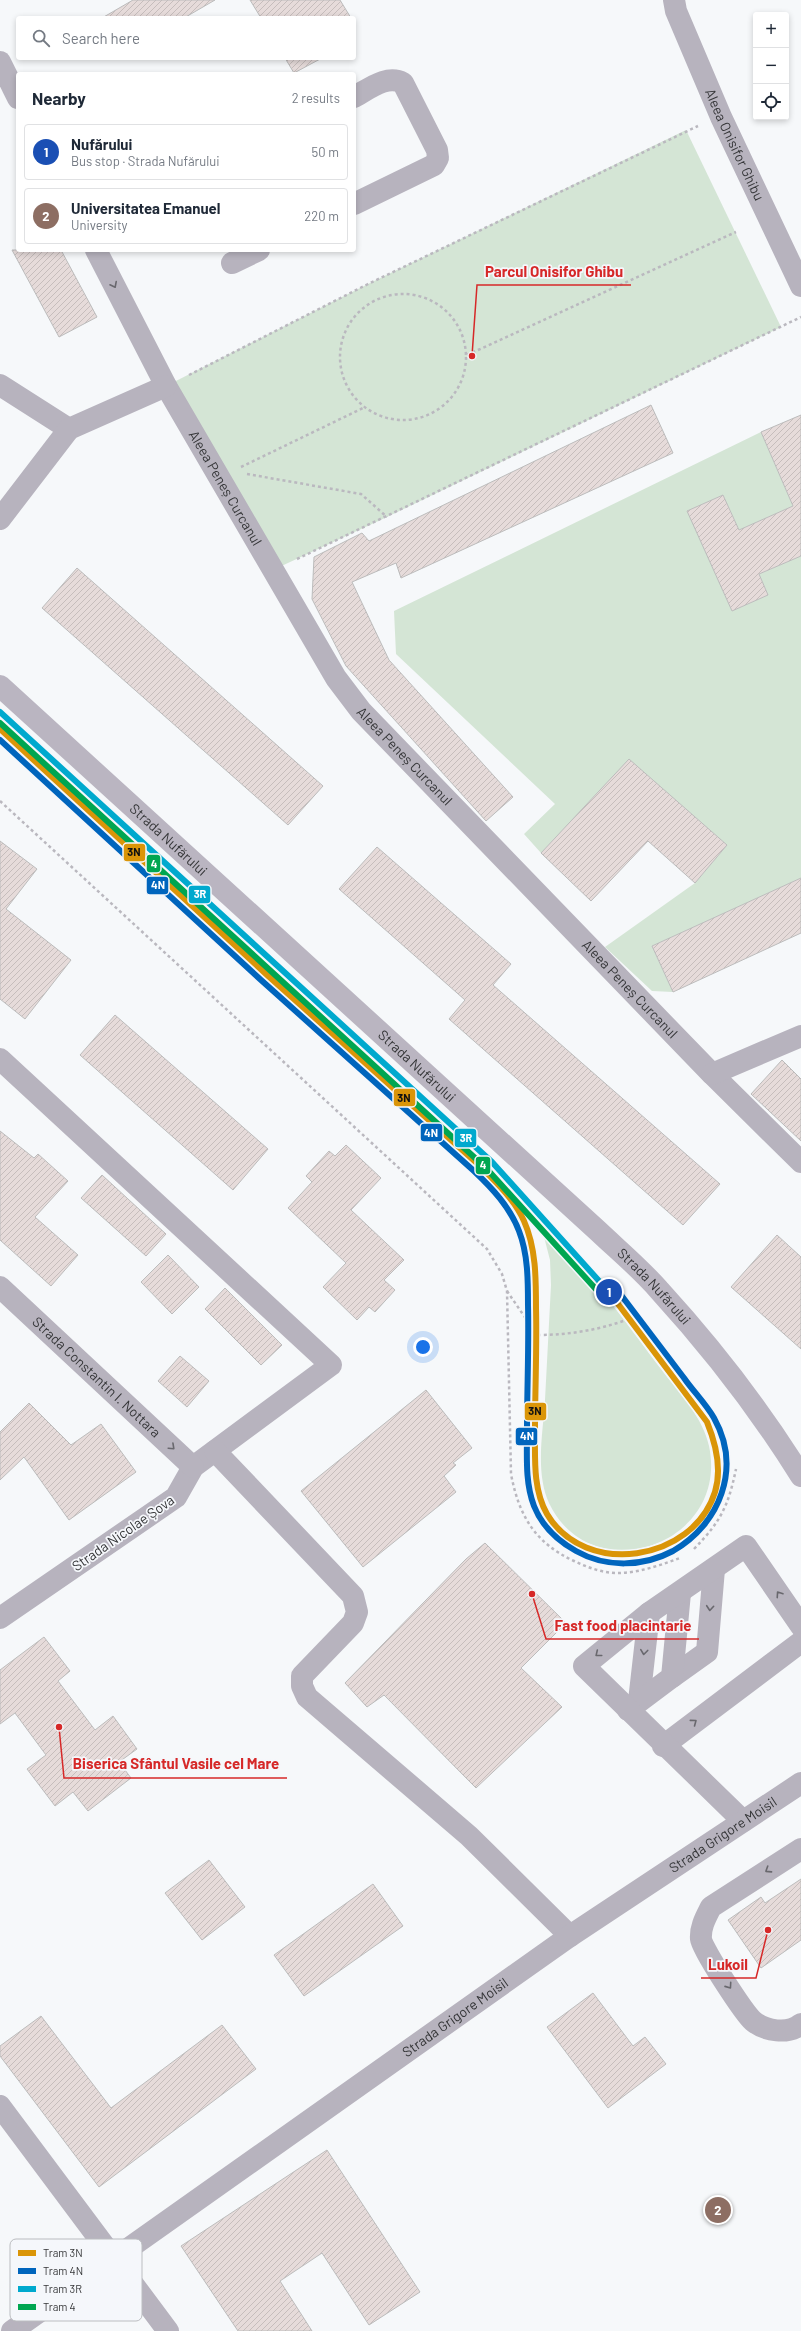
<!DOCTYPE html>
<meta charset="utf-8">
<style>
:root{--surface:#fff;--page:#f6f6f7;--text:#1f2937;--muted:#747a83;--line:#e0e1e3;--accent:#b45309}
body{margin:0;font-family:Barlow,sans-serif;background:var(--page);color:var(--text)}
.controls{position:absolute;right:12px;top:12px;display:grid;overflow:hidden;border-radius:4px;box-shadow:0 2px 6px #0003}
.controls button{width:36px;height:36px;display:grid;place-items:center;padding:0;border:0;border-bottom:1px solid var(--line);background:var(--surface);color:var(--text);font:20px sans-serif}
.you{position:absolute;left:423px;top:1347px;width:14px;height:14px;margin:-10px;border:3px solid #fff;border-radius:50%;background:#1a73e8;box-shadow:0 0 0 6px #1a73e833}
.badge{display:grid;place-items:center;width:26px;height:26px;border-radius:50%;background:var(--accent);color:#fff;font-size:13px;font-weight:700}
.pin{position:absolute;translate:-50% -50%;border:2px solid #fff;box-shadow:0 1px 4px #0006}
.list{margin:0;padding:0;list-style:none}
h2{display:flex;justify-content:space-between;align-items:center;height:52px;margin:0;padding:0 16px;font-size:17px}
h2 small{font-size:13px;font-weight:400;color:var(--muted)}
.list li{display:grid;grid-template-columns:26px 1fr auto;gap:12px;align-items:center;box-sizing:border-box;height:56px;margin:0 8px 8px;padding:0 8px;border:1px solid var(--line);border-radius:4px}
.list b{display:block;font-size:15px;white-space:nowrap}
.list p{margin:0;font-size:13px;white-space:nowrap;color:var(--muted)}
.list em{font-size:13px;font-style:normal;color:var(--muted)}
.icon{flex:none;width:22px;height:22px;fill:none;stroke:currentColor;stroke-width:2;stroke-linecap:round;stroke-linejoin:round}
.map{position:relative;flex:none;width:801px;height:2331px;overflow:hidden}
.search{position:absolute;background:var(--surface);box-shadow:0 2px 6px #0003;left:16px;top:16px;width:340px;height:44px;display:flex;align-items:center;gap:10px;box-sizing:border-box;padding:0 14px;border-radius:4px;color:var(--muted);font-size:15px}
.panel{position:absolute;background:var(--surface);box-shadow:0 2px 6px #0003;left:16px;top:72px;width:340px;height:180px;border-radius:4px}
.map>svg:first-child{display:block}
.green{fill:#d4e5d5}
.building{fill:url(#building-hatch);stroke:#bcbcbc}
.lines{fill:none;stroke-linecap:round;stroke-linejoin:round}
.path{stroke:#bab8bf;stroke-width:2.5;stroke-dasharray:3 3;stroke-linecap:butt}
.minor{stroke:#b7b3be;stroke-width:22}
.major{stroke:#bab5c1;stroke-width:22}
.tram-1-casing{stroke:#f5f7fb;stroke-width:9}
.tram-2-casing{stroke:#f5f7fb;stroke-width:9}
.tram-3-casing{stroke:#f5f7fb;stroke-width:9}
.tram-4-casing{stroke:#f5f7fb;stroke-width:9}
.tram-1{stroke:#da9508;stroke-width:6}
.tram-2{stroke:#0065bd;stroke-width:6}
.tram-3{stroke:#00a9ce;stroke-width:6}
.tram-4{stroke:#00a651;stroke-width:6}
.oneway{stroke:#69686e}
.labels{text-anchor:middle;stroke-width:3.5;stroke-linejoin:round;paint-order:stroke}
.street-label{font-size:14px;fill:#353638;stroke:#f5f7fb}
.key{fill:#f5f7fb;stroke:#bbbdc0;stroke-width:1}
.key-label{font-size:11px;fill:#353638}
.leader{fill:none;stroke:#d62828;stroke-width:1.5}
.callout-dot{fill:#d62828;stroke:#f5f7fb;stroke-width:1.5}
.callout-label{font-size:15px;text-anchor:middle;font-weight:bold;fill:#d62828;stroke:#f5f7fb;stroke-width:3.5;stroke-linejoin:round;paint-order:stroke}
.line-badge{stroke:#f5f7fb;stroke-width:1.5}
.badge-label{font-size:11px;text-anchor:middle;font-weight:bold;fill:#fff}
.pale-badge-label{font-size:11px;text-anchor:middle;font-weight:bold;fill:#111}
</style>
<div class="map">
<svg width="801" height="2331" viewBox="0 0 801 2331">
<defs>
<pattern id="building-hatch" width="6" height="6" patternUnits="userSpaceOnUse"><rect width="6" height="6" fill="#e6dbda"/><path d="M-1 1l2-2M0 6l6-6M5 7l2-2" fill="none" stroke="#c6bdbc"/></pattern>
</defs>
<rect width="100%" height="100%" fill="#f6f8fa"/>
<g class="green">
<polygon points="686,130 781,327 387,517 275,569 166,386 368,284"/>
<polygon points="761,432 793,506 739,530 723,495 688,511 732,611 768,595 759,574 801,556 801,878 652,946 673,992 652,991 605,947 695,883 727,845 629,760 541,853 524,834 555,804 396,654 394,611"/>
<path d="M543,1233C562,1252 583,1270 601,1291C623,1317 643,1346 664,1373C681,1395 703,1418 709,1446C730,1545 591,1592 549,1503C535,1472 543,1433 545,1400C547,1362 549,1323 551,1285L550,1260Z"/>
</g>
<g class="building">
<polygon points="133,0 215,0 184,18 102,18"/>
<polygon points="250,0 340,0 351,18 261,18"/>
<polygon points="285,58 322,58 294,73"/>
<polygon points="12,250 61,250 97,317 59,337"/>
<polygon points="651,405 673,453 401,578 396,563 352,582 389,660 513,797 486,821 346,666 312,599 314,557 362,533 369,541"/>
<polygon points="801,415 801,556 759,574 768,595 732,611 687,511 723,495 739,530 793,506 761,432"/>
<polygon points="77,568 323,786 288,825 42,608"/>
<polygon points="629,759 727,845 695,883 648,841 591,901 541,853"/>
<polygon points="0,841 37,869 6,909 71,960 25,1019 0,999"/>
<polygon points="377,847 511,964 493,985 720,1184 683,1225 449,1019 465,1000 339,889"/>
<polygon points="801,878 801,933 673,992 652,946"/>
<polygon points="115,1015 268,1149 233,1190 80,1055"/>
<polygon points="782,1060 801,1079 801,1141 751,1094"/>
<polygon points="0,1131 34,1158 38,1154 68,1181 35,1217 78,1255 51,1286 0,1240"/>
<polygon points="346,1145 381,1178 351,1210 404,1260 384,1280 395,1290 375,1312 369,1307 357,1320 323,1287 346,1263 288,1208 312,1182 306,1176 329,1151 335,1156"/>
<polygon points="102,1175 166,1234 146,1256 81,1198"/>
<polygon points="777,1235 801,1257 801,1349 731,1287"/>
<polygon points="168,1255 199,1287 172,1314 141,1282"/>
<polygon points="225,1288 282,1345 261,1365 205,1309"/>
<polygon points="180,1356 209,1381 187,1407 158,1381"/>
<polygon points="426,1390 472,1448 453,1463 456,1465 444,1476 456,1492 363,1567 301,1491"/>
<polygon points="29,1403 71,1445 101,1424 136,1472 69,1520 24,1457 0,1480 0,1432"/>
<polygon points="485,1543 566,1623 521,1668 562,1707 476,1788 384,1695 367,1707 345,1683 466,1559"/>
<polygon points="44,1637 70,1671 58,1681 95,1730 113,1716 137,1749 119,1762 131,1778 88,1811 73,1792 55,1806 27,1769 46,1755 15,1713 0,1724 0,1670"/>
<polygon points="209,1860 245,1907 202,1940 165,1893"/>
<polygon points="801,1879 801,1940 761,1968 728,1920 761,1897 765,1903"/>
<polygon points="373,1884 403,1926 304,1996 274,1955"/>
<polygon points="593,1993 633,2046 645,2037 666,2064 608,2108 547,2027"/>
<polygon points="41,2016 111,2108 222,2025 256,2069 99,2187 0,2056 0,2046"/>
<polygon points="327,2150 420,2292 369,2325 322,2253 280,2281 312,2331 238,2331 181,2246"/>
</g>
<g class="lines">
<g class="path">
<circle cx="403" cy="357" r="63"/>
<polyline points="467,355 736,232"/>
<polyline points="189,375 368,284 698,126"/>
<polyline points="241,467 363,408"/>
<polyline points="247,474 361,494 387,517"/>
<polyline points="297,559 801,317"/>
<path d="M0,801L487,1249L502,1274L507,1291L511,1474C519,1516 535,1543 574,1561C589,1568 605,1574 621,1573C641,1572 661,1565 680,1558"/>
<path d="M507,1291L537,1335C569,1335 599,1330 629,1319"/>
<path d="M694,1549C721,1521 728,1507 736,1469"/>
</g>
<g class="minor">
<path id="s1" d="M674,0L676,11L721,117L801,286"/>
<polyline points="0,62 18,98"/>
<path d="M354,97C369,89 387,74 403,83L437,150L438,158L434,165L354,204"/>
<path id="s2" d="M96,250L166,386L336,678L361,711L712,1074L801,1162"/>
<polyline points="232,263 259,250"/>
<polyline points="0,385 69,429"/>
<polyline points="0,519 69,429 166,386"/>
<polyline points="0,1059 331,1365 193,1467 176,1497 0,1618"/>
<polyline points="712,1074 801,1036"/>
<path id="s3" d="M0,1287L193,1467"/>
<polyline points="215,1451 353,1596 357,1612 353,1623 302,1676 302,1686 307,1697 469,1836 570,1936"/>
<polyline points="672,1677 707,1652 714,1569"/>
<polyline points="639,1701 649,1613"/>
<polyline points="628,1710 672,1677 680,1593"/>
<polyline points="663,1746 801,1642"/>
<polyline points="743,1821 584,1666 649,1613 746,1546 801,1626"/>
<path d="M801,1849L711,1907C706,1917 700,1927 701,1939C702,1949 744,2013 753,2021C765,2031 788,2035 801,2024"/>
<polyline points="0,2106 168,2331"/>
<path id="s4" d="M12,2331L570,1936L801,1783"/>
</g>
<path class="major" id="s5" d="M0,686L598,1231C618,1250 641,1269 659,1290C712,1348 760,1410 801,1476"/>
<defs>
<path id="tram-1" d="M0,729L266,974L479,1165C496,1182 514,1199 524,1221C536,1248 536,1278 536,1308C537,1349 535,1390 535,1431C535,1459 533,1490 547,1514C585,1578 693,1562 715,1492C722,1469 716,1444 707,1422L609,1292"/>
<path id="tram-2" d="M0,740L261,980L474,1171C492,1188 510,1207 519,1231C528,1254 528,1281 528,1305C529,1347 527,1389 527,1431C527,1456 525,1483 534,1506C542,1526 558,1541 576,1551C606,1568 643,1567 673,1551C720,1524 742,1468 714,1418C706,1404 693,1391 684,1378C661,1348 638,1317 615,1287"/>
<polyline id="tram-3" points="0,712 492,1162 609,1292"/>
<polyline id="tram-4" points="0,723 486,1168 603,1297"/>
</defs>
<use href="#tram-1" class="tram-1-casing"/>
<use href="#tram-2" class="tram-2-casing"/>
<use href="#tram-3" class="tram-3-casing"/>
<use href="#tram-4" class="tram-4-casing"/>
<use href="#tram-1" class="tram-1"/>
<use href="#tram-2" class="tram-2"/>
<use href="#tram-3" class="tram-3"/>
<use href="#tram-4" class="tram-4"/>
</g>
<defs><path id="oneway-chevron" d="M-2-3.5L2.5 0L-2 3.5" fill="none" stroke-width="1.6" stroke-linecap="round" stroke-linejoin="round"/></defs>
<g class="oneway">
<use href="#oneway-chevron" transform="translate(114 285) rotate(63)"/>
<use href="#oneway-chevron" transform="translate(172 1447) rotate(43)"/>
<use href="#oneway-chevron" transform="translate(779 1594) rotate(-124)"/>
<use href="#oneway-chevron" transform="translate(710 1608) rotate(95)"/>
<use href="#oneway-chevron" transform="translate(644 1652) rotate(97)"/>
<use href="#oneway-chevron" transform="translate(598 1654) rotate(141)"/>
<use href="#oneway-chevron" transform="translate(694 1722) rotate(-37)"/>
<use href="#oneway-chevron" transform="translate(768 1870) rotate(147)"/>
<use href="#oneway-chevron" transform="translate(729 1986) rotate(55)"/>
</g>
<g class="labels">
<g class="street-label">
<text dy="5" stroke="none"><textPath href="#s1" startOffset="157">Aleea Onisifor Ghibu</textPath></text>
<text dy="5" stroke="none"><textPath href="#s2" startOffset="271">Aleea Peneș Curcanul</textPath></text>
<text dy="5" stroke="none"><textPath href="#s2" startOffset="595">Aleea Peneș Curcanul</textPath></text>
<text dy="5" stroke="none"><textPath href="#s5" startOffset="228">Strada Nufărului</textPath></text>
<text dy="5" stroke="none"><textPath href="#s2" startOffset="919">Aleea Peneș Curcanul</textPath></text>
<text dy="5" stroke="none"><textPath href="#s5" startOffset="564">Strada Nufărului</textPath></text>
<text dy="5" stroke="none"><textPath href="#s5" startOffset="888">Strada Nufărului</textPath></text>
<text dy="5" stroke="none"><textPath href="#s3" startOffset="132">Strada Constantin I. Nottara</textPath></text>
<text transform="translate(123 1533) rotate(-35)" y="5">Strada Nicolae Șova</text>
<text dy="5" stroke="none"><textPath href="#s4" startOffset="867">Strada Grigore Moisil</textPath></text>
<text dy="5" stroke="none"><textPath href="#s4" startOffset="543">Strada Grigore Moisil</textPath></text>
</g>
</g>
<rect x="10" y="2239" width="132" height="82" rx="6" class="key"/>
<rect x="18" y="2250" width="18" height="6" fill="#da9508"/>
<rect x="18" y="2268" width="18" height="6" fill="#0065bd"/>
<rect x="18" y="2286" width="18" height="6" fill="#00a9ce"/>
<rect x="18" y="2304" width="18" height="6" fill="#00a651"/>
<g class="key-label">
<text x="43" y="2257">Tram 3N</text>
<text x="43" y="2275">Tram 4N</text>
<text x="43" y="2293">Tram 3R</text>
<text x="43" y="2311">Tram 4</text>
</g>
<path class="leader" d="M472 356L477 285H631M532 1594L546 1639H699M59 1727L64 1778H287M768 1930L756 1978H701"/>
<g class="callout-dot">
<circle cx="472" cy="356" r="4"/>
<circle cx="532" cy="1594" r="4"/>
<circle cx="59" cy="1727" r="4"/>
<circle cx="768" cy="1930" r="4"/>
</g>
<g class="callout-label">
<text x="554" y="277">Parcul Onisifor Ghibu</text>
<text x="623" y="1631">Fast food placintarie</text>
<text x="176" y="1769">Biserica Sfântul Vasile cel Mare</text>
<text x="728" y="1970">Lukoil</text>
</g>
<g class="line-badge">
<rect x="123" y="843" width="23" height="19" rx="4" fill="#da9508"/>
<rect x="146" y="854" width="15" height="19" rx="4" fill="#00a651"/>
<rect x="146" y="876" width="23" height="19" rx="4" fill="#0065bd"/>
<rect x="188" y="885" width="23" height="19" rx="4" fill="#00a9ce"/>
<rect x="393" y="1088" width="23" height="19" rx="4" fill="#da9508"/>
<rect x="420" y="1123" width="23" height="19" rx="4" fill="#0065bd"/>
<rect x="454" y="1128" width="23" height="20" rx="4" fill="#00a9ce"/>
<rect x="475" y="1156" width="16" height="19" rx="4" fill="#00a651"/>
<rect x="524" y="1402" width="23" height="19" rx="4" fill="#da9508"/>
<rect x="515" y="1427" width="23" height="19" rx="4" fill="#0065bd"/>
</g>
<g class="badge-label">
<text x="154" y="868">4</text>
<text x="158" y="889">4N</text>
<text x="200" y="898">3R</text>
<text x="431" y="1137">4N</text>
<text x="466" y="1142">3R</text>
<text x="483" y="1169">4</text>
<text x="527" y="1440">4N</text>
</g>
<g class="pale-badge-label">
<text x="134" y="856">3N</text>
<text x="404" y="1102">3N</text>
<text x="535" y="1415">3N</text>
</g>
</svg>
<div class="controls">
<button>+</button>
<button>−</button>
<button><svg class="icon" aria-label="locate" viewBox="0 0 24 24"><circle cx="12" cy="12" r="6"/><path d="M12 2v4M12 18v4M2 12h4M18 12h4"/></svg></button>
</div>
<div class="you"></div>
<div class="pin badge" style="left:609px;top:1292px;background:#1a4fb4">1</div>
<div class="pin badge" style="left:718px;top:2210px;background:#8d6e63">2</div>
<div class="search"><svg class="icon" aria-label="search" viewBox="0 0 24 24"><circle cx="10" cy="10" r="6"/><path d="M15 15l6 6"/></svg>Search here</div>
<section class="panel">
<h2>Nearby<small>2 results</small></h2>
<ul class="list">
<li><span class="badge" style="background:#1a4fb4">1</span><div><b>Nufărului</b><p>Bus stop · Strada Nufărului</p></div><em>50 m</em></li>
<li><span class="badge" style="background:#8d6e63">2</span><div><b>Universitatea Emanuel</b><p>University</p></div><em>220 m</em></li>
</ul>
</section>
</div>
